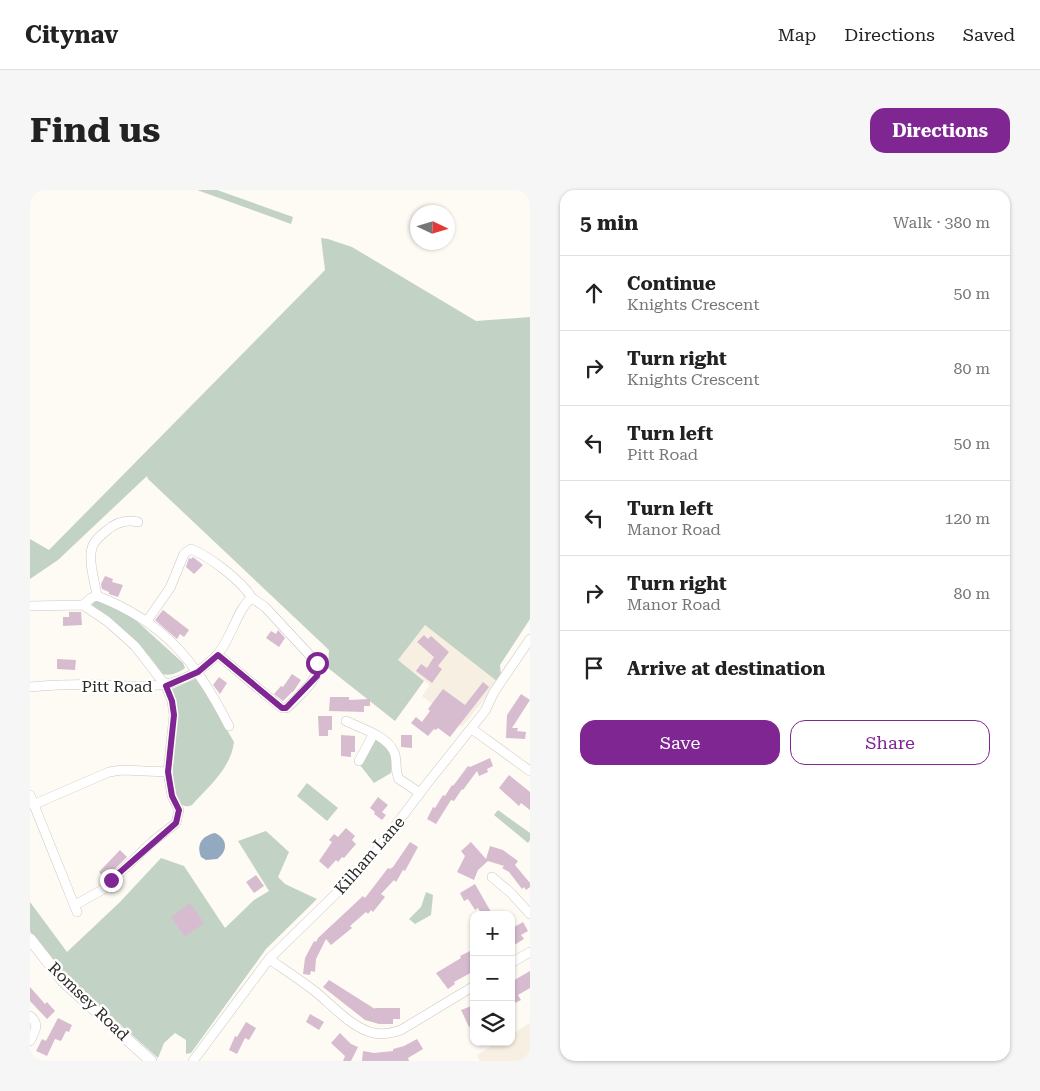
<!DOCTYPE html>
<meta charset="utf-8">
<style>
:root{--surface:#fff;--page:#f6f6f6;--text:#222;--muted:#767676;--line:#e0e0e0;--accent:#7f2693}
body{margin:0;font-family:"Roboto Serif",serif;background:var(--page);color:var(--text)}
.controls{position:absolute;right:15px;bottom:15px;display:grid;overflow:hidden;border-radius:10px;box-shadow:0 1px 4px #0004}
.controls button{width:45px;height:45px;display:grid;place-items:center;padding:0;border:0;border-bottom:1px solid var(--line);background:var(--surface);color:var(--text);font:25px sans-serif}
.compass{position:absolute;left:380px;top:15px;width:45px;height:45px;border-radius:50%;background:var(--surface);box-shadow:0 1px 4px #0004;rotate:94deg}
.stop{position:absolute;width:15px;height:15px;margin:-11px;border:4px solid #7f2693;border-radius:50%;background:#fff}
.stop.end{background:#7f2693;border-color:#fff;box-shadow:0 1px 5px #0008}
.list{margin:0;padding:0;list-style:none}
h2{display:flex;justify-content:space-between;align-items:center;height:65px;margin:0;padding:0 20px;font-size:21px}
h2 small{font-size:16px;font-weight:400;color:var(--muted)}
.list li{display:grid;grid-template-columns:32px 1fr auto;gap:15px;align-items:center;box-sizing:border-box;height:75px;padding:0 20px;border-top:1px solid var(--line)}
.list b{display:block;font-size:19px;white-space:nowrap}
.list p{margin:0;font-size:16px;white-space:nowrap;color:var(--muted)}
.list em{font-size:16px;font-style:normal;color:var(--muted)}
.actions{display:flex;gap:10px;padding:15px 20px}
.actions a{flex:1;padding:11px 0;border:1px solid var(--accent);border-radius:15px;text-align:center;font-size:18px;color:var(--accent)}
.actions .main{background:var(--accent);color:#fff}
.icon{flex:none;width:28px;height:28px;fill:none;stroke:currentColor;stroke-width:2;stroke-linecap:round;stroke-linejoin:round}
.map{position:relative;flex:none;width:500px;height:871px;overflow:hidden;border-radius:15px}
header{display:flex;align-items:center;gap:30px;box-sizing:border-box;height:70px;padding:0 25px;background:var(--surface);border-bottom:1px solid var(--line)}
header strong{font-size:24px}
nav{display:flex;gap:28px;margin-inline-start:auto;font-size:18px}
.intro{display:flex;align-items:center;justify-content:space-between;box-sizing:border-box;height:120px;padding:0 30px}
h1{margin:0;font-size:35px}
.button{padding:12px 22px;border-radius:15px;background:var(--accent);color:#fff;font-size:18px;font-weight:700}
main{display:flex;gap:30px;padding:0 30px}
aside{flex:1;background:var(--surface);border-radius:15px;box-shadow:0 1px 4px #0004}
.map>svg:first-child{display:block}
.built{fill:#f7efe2}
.green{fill:#c2d3c5}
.water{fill:#93a9bf}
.building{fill:#d7bcd0}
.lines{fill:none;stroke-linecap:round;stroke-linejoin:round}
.minor-casing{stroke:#cbc7c1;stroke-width:10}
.major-casing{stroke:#cbc7c1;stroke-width:12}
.minor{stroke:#fff;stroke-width:9}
.major{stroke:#fff;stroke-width:11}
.route{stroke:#7f2693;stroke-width:6}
.labels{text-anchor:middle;stroke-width:5;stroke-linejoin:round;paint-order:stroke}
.street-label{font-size:16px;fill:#2b2a27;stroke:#fff}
</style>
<header>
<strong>Citynav</strong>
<nav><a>Map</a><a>Directions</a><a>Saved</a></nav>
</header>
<div class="intro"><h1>Find us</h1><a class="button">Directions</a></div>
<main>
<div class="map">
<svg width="500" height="871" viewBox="0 0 500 871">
<rect width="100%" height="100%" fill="#fefaf4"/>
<g class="built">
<polygon points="395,434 468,492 432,537 392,506 400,495 368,470"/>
<polygon points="500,833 500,871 450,871 447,865 468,852 481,852 481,845"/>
</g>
<g class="green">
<polygon points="167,0 187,0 263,27 261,34"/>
<polygon points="291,48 298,49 322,57 446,131 500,127 500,429 470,475 471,485 468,492 395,435 368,470 394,491 365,531 298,478 299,460 118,289 117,286 28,370 0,389 0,349 19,360 295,80"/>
<path d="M67,409L100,425L153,473L155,478C148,483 141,486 132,484C115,455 87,437 61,416Z"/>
<path d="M167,488L204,552C201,578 179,596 162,615C150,621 145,605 143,595L142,499Z"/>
<path d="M344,549C361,554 363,568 361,583L344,593L330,575Z"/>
<polygon points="277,593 308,618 297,631 267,606"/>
<polygon points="468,620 500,643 500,650 498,653 464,625"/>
<polygon points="236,641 259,662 248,687 255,694 287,709 236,759 161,863 156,864 156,850 145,843 134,853 128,868 37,787 2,744 0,741 0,712 37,762 90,712 131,668 154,676 195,738 224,710 239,701 208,651"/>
<polygon points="396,702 403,705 401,725 385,734 379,729 391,717"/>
</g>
<path class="water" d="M185,643C198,649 198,661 187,669L176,670L171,667C166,654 172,646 185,643Z"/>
<g class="building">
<polygon points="163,367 173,375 164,384 156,377 159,368 161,369"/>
<polygon points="75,386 83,389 82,392 93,395 88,407 79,404 79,402 72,399 71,394"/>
<polygon points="133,420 159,440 154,447 150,444 147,449 125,430"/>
<polygon points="39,422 51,422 52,435 33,436 33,427 39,427"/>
<polygon points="248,440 255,448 249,457 236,448 241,441 246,444"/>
<polygon points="394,445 398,449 401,446 419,462 408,476 412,479 402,493 386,481 391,474 397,478 404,467 387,452"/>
<polygon points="27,469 46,470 45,480 27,479"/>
<polygon points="262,484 271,490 263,502 262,502 253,511 244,504 251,496 253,497"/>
<polygon points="189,487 197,493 190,504 183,495"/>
<polygon points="453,492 459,497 420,547 408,538 406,540 404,539 398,546 381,533 386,527 392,532 400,521 398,519 413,499 435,515"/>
<polygon points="491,504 500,510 482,538 488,538 487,541 496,542 495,549 476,548 477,525"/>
<polygon points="300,507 319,507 319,510 340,509 340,516 334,516 334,522 299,521"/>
<polygon points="288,526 302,526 302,540 298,540 298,546 289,546"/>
<polygon points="311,545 325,546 325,562 321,562 321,567 311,566"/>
<polygon points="371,545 382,545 382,558 371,557"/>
<polygon points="460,568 463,576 457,579 458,582 449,586 447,581 433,600 432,599 424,611 421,610 406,634 397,629 403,617 405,618 413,605 415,606 422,595 423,596 438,576 440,577"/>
<polygon points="479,585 500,602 500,620 491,613 489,616 469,598"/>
<polygon points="348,607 358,615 352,622 356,625 352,630 344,624 345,622 340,618"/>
<polygon points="316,638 325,646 322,650 326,654 314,668 312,667 308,672 306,670 298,679 289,671 302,652 299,650 304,644 308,647"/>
<polygon points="380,652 388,657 375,681 373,680 366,692 364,690 351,704 355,707 343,722 341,720 338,724 336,722 320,736 322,738 301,755 296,749 286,769 285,782 281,781 280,785 273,784 275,768 284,751 286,752 288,748 333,706 335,708 358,678 360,679 363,677"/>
<polygon points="441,652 456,669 460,656 473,660 488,671 485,675 500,693 500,697 496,700 494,697 492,699 479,682 472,678 474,676 458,671 448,680 444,690 427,682 435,666 431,661"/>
<polygon points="90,660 97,667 79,685 78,683 74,687 69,682"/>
<polygon points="226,685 234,696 224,703 216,692"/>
<polygon points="445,694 461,722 456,725 452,725 448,718 445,720 438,709 434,711 430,703"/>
<polygon points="160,713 174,733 155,747 141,727"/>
<polygon points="493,732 498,741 491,745 494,749 481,757 481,739"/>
<polygon points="444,759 444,781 424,792 425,794 418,799 406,783 431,768 430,766"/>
<polygon points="500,781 500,798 488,805 491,810 481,815 481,792"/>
<polygon points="299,790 345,819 345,818 370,818 370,829 363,829 363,834 349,834 335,830 293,797"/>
<polygon points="0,797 15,814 17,812 25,821 17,829 0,811"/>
<polygon points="444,815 444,835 439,837 431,820"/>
<polygon points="280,824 294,832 289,840 276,832"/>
<polygon points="28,828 42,835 39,842 36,841 31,851 25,849 17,866 6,861 12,849 16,851"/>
<polygon points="216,832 226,838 219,850 215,848 207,864 199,860 205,846 207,847"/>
<polygon points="310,843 321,854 328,857 321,871 313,871 315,866 301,853"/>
<polygon points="387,849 393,859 378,868 379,871 332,871 333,861 344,863 363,861 363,859 374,856"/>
</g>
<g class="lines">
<defs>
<g id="minor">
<path d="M67,406C65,391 57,369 63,355C66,349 71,345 76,341C86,332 96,329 108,332"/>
<path d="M53,415L61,408L67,406C135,432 167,473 199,536"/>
<polyline points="0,416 53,415 77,431 105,456 136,496 142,511 144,525 138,582 142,606 149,620 146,633 121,653 72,700 45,715"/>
<path d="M117,431L140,398L154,364L161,359C180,367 211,390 222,408"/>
<path d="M188,465L252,518H256L259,516C269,505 291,489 287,473L235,417L222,408"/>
<path d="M0,497C25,495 51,494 77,495C121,497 152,500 186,466C201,451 208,416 222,408"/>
<path d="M316,531C331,538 357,546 364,562C368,571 364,580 369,589L390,603"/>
<polyline points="442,539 500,581"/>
<polyline points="329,571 343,545"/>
<polyline points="0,605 47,722"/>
<polyline points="5,614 79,582 92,580 138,582"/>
<polyline points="462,687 481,703 500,724"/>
<path d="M239,769C255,780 272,791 287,803C304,817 322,838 344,843C353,845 362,843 371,840L444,796"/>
<polyline points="481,773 500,762"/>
<path d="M0,826C10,834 5,841 0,851"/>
<polyline points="163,871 239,769 318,692 347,660 396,595 455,521 464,502 500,449"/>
</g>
<polyline id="major" points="0,749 33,791 121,871"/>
</defs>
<use href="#minor" class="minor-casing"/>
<use href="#major" class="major-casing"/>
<use href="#minor" class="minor"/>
<use href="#major" class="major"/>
</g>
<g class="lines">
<polyline class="route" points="81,690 146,633 149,620 142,606 138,582 144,525 142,511 136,496 168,482 188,465 252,518 256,518 287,486 288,478 287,473"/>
</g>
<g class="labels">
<g class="street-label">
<text x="87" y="502">Pitt Road</text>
<text transform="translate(339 665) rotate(-49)" y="6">Kilham Lane</text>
<text transform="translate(59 811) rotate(44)" y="6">Romsey Road</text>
</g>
</g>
</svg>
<div class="controls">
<button>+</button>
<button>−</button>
<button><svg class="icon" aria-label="layers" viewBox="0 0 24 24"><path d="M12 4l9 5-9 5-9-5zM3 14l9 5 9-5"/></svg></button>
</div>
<svg class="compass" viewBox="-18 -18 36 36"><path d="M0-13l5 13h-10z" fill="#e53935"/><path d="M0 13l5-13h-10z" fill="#767676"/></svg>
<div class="stop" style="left:287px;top:473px"></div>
<div class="stop end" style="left:81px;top:690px"></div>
</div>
<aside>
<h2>5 min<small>Walk · 380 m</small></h2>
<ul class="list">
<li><svg class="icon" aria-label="ahead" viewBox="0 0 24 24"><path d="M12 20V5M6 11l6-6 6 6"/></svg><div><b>Continue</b><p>Knights Crescent</p></div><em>50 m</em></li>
<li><svg class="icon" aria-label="right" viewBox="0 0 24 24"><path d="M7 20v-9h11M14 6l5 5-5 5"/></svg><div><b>Turn right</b><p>Knights Crescent</p></div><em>80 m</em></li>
<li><svg class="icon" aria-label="left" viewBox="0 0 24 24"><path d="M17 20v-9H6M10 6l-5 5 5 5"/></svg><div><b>Turn left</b><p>Pitt Road</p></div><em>50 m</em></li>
<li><svg class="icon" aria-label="left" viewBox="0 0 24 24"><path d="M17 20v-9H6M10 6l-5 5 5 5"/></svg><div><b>Turn left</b><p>Manor Road</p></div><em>120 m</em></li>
<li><svg class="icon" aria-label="right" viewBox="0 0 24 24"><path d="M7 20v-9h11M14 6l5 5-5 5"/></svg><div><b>Turn right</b><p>Manor Road</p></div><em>80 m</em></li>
<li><svg class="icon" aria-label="arrive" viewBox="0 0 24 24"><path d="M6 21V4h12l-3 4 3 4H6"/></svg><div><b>Arrive at destination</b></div></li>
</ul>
<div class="actions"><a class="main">Save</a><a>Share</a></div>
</aside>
</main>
